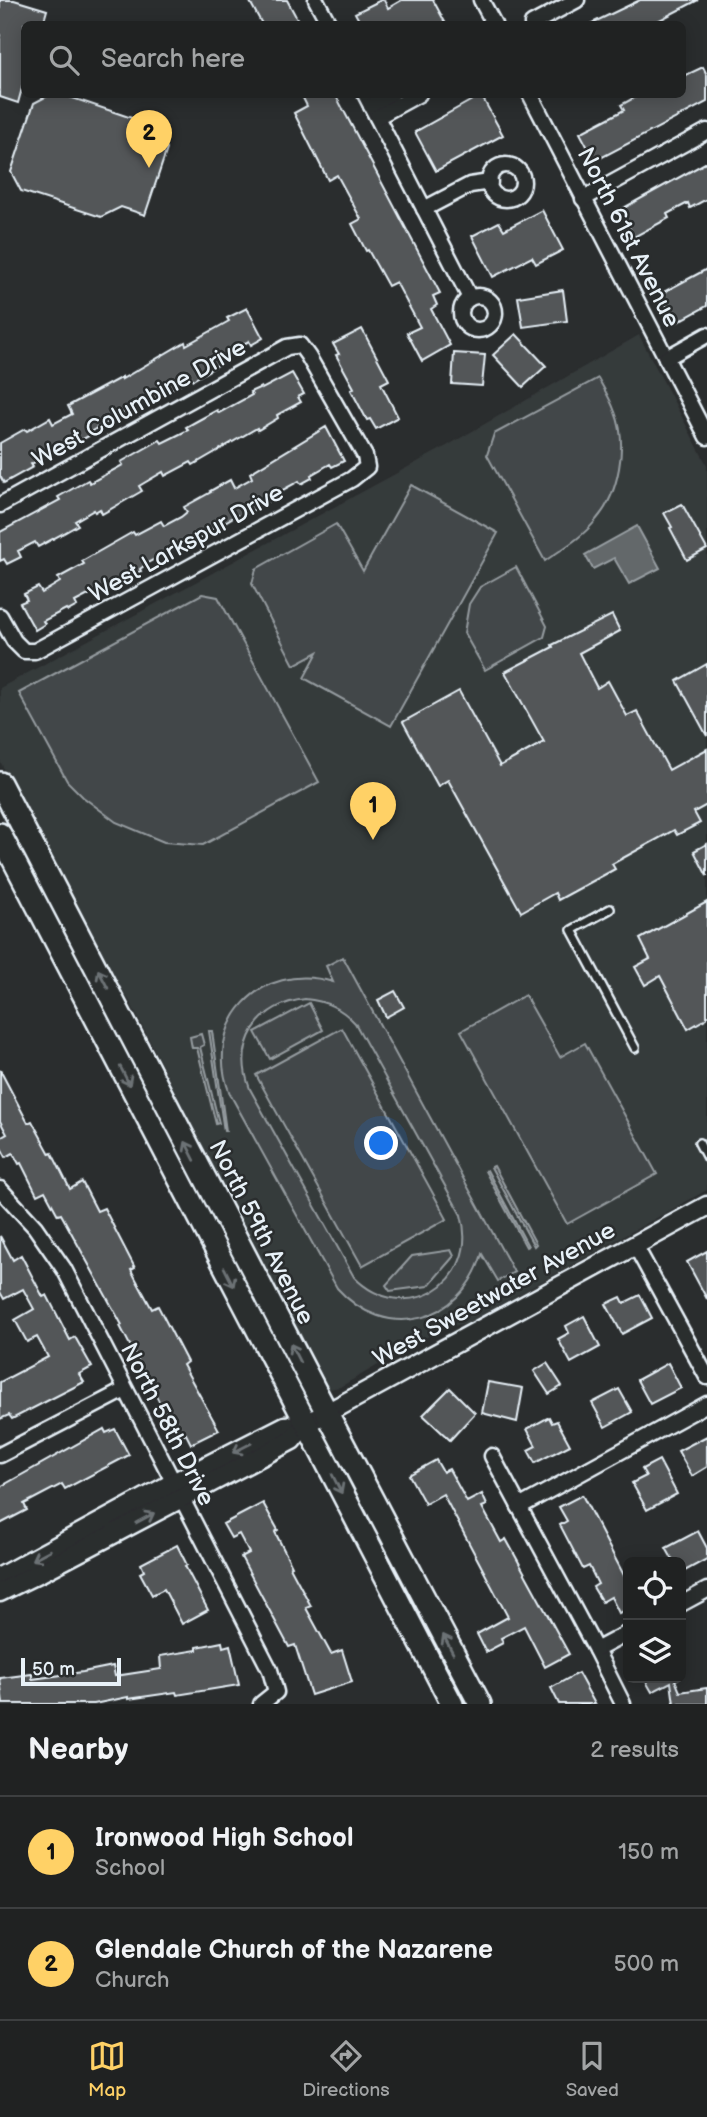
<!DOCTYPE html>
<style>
:root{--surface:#202222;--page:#2d2f2f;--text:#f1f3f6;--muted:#a2a4a5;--line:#3d3f40;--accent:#ffd166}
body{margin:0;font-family:"Balsamiq Sans",sans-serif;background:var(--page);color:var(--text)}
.controls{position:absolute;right:21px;bottom:21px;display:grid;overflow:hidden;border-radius:10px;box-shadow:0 4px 18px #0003}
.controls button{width:63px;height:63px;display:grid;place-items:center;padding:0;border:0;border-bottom:2px solid var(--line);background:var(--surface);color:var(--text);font:35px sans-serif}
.scale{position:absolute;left:21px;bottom:18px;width:100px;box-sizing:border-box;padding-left:7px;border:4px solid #e8f1f8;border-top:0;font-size:19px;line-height:24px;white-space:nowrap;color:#e8f1f8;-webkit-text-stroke:5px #2a2d2e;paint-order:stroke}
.you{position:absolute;left:382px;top:1144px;width:24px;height:24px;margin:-18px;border:5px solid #fff;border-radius:50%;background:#1a73e8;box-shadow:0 0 0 10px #1a73e833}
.badge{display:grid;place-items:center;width:46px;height:46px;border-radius:50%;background:var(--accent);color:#111;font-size:23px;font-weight:700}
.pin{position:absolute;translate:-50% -58px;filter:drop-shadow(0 2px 4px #0008)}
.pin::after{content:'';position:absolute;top:37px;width:24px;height:21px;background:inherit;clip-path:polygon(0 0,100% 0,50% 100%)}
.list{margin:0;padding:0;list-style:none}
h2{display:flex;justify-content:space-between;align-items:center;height:91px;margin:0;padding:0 28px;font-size:30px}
h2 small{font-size:23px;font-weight:400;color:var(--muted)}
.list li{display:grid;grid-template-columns:46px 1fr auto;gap:21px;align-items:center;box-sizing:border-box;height:112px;padding:0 28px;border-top:2px solid var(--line)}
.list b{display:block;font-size:26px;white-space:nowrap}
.list p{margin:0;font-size:23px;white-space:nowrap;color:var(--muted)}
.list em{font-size:23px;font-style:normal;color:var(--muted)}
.icon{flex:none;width:38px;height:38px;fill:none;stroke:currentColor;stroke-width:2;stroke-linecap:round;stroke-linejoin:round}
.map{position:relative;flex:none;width:707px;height:1704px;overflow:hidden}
.search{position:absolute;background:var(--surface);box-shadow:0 4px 18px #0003;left:21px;right:21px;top:21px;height:77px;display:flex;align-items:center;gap:18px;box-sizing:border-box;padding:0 24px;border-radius:10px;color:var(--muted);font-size:26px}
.sheet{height:315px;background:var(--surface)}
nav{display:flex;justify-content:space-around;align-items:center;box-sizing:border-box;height:98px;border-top:2px solid var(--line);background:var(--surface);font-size:19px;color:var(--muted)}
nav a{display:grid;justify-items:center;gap:4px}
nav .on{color:var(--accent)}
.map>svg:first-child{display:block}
.built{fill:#363a3b}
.green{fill:#424648;stroke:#959ca0;stroke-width:2;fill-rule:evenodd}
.water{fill:#63686b;stroke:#989fa3;stroke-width:2}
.building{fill:#535759;stroke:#e8f1f8;stroke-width:2}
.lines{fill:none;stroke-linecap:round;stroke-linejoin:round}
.service-casing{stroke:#e8f1f8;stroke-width:12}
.minor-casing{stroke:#e8f1f8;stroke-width:19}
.tertiary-casing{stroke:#e8f1f8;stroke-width:23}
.secondary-casing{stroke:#e8f1f8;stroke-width:26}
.service{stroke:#2a2d2e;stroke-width:7}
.minor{stroke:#2a2d2e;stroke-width:14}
.tertiary{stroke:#2a2d2e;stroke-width:18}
.secondary{stroke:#2a2d2e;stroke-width:21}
.oneway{stroke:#6c7275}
.labels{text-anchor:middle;stroke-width:5;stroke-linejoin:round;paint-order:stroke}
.street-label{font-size:24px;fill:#e8f1f8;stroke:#2a2d2e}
</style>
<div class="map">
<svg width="707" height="1704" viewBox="0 0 707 1704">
<rect width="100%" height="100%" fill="#2a2d2e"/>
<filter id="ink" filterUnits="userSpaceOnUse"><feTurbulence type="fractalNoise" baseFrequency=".0143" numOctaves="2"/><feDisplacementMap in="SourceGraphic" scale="14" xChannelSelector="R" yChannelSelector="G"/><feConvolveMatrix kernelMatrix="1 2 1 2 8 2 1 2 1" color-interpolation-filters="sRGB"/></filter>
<g filter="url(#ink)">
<polygon class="built" points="639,335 707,465 707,1190 469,1322 439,1330 340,1387 329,1389 321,1385 194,1140 177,1095 130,1002 79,919 0,761 0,688 445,447"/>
<g class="green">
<path d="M598,378C604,389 611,400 615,412C628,444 619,494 596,520C583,537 562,549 545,561L487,455L494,434Z"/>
<polygon points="411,485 498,533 391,726 304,678 318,652 294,665 252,584 256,569 336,524 363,571"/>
<polygon points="516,567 547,626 544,637 485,670 464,633 469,604 480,587"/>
<polygon points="202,594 218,597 319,782 203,845 164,842 116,822 83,797 67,781 19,693"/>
<path d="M343,957L514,1272L498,1281L482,1254C461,1324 386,1343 337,1288L230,1094C202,1023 260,960 333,982L326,966ZM305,999C326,1001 341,1008 355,1023L461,1215C481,1284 404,1328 354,1277L250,1089C233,1044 257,1005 305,999Z"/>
<polygon points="525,995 560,1057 585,1043 657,1174 567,1224 461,1031"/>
<polygon points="309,1003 323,1030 270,1059 255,1032"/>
<polygon points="342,1028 447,1219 362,1266 256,1075"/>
<polygon points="209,1031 212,1031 226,1131 224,1131"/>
<polygon points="201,1034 204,1045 200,1047 219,1123 216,1124 197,1048 192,1048 190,1037"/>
<polygon points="494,1166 536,1244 534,1246 491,1167"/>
<polygon points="487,1170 528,1246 526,1247 485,1171"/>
<polygon points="451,1250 454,1256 428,1286 390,1291 386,1285 412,1256"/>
</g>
<polygon class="water" points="637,526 660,568 629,584 614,558 593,569 585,555"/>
<g class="building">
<polygon points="0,0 14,0 47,10 43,24 24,24 24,81 18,103 0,97"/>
<polygon points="249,0 287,0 300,24 262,24"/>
<polygon points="381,0 384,0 388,8 402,0 433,0 446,24 361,24 355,13"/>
<polygon points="640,0 698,0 652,24 590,24"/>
<polygon points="703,67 707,75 707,102 595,161 580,133 624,110 621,105 641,94 682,94 682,77"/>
<polygon points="51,94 61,94 132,118 142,138 165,145 167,149 145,215 121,207 101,217 21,191 11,172 34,103"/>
<polygon points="301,94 335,94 440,293 433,296 437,305 431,309 450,345 422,361 407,333 420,327 396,282 388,286 368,250 366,251 352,224 361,219 337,175 328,180 294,113 307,106"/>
<polygon points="481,95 503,135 436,171 415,132"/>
<polygon points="707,162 707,199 690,208 688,203 667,214 669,218 634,237 620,210"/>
<polygon points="542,210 563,250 536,264 532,257 493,277 472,236 499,222 504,230"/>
<polygon points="707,269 707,306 676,323 660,294"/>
<polygon points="563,290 567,321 523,327 518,297"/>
<polygon points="247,308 263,338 251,345 249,341 229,352 230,355 220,361 221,363 193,380 191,377 132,413 130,409 92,431 94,433 65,449 64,447 52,453 31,464 33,467 4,483 0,476 0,443 25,429 27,431 50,418 53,424 72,414 68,406 122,377 122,379 185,342 186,345 229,321 227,318"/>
<polygon points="362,329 389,380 381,384 398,417 376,429 370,419 367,420 351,390 354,388 336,355 339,354 333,344"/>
<polygon points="516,334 546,366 523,387 493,355"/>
<polygon points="454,353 485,355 482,386 452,384"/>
<polygon points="292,373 304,394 298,397 301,402 277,415 278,418 258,430 257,428 193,465 191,462 165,476 163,472 139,486 142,491 102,514 100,509 95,512 94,510 75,521 78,525 64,533 38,547 35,542 18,551 21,557 7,564 4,559 0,561 0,532 60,500 58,497 88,480 90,483 123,465 121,462 160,440 162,443 188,430 186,427 197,421 217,410 219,413 252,395 250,392 261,387 262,389"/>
<polygon points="326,427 344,461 332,467 330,464 311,475 312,478 301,484 299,481 268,498 269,501 248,513 239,518 237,515 204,534 205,536 195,542 193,539 149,562 140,569 141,571 110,588 109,586 98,591 98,590 75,602 77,606 68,611 66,609 43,621 45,624 35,630 20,603 27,600 24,594 38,587 42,593 60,582 58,578 84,564 82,561 133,532 135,535 161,521 164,526 181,517 187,512 184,507 211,492 210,491 230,480 234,488 252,478 250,473"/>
<polygon points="682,504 707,549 687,560 670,528 672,527 664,513"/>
<polygon points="612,615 620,631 579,653 597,688 608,681 627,716 637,711 669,770 707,749 707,805 694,812 700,823 677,835 674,830 612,864 615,869 558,900 555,893 521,912 448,780 438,786 403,722 459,691 500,766 544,742 505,672 553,647 552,645"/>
<polygon points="707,664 707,736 677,681"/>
<polygon points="707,844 707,876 694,851"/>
<polygon points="707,902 707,1018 688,1029 660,976 645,985 635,967 650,959 640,939"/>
<polygon points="395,991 404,1007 386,1017 378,1000"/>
<polygon points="0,1070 28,1123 32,1121 50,1154 52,1153 70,1189 82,1182 97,1211 104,1208 135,1268 131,1270 152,1309 158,1306 187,1362 183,1365 219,1430 191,1444 186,1434 178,1438 120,1326 122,1325 61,1214 58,1215 45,1191 37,1195 21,1163 19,1164 13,1153 6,1157 0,1146 0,1138 7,1134 0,1121"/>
<polygon points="0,1236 13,1260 21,1255 43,1297 47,1295 70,1340 75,1337 92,1367 79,1374 84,1382 12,1419 9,1415 0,1419 0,1382 48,1357 37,1337 27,1342 15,1320 34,1309 23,1289 4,1299 0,1292"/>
<polygon points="707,1251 707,1299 687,1262"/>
<polygon points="640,1295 652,1318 622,1334 606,1304 621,1297 624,1303"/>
<polygon points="584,1316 600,1347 571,1363 558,1339 569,1333 566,1326"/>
<polygon points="547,1363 562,1386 549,1394 534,1371"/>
<polygon points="668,1363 681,1388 650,1404 637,1380"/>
<polygon points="488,1382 523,1388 517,1422 482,1413"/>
<polygon points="450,1388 475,1413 450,1440 423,1415"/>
<polygon points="619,1389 632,1412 605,1427 592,1403"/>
<polygon points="549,1417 552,1423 557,1421 570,1445 535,1463 528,1450 536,1446 527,1429"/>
<polygon points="104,1429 106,1433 115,1429 129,1455 65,1489 62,1484 24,1504 27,1510 0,1524 0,1487"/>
<polygon points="707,1436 707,1467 692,1476 678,1451"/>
<polygon points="436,1460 443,1472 449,1469 467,1502 482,1494 487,1505 482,1507 501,1542 506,1539 569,1654 545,1667 524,1626 501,1638 503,1643 486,1652 477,1634 508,1617 443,1494 425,1504 409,1475"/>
<polygon points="659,1460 677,1494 647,1510 632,1483 646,1476 642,1469"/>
<polygon points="582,1495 628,1583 628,1608 619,1613 611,1597 602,1602 593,1587 598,1584 589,1566 583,1569 560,1525 567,1521 559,1507"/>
<polygon points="263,1503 278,1530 275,1532 292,1566 290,1567 311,1606 306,1608 331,1654 342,1650 352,1682 311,1695 295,1645 289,1647 241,1557 249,1553 239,1534 231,1538 223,1524"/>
<polygon points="698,1531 707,1548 707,1559 681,1573 681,1562 674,1562 666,1548"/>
<polygon points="177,1545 187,1565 185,1566 208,1610 182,1624 164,1589 152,1595 140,1573 144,1571 141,1564"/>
<polygon points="222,1642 223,1647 230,1645 239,1685 177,1695 176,1692 128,1699 128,1697 94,1704 3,1704 0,1678 32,1674 32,1679 83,1672 113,1666 115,1676 161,1669 160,1656 197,1650 197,1647"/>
<polygon points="578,1673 595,1704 559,1704 551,1688"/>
<polygon points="644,1678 679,1678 675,1680 680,1692 707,1688 707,1704 674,1704 671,1682 652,1692"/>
</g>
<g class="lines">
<defs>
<g id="service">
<polyline points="610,909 572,930 635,1048"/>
<polyline points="699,1143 707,1158"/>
</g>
<g id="minor">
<polyline points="316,0 329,24"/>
<polyline points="481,0 494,24"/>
<polyline points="532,24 577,0"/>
<polyline points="365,94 470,298"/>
<polyline points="530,94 707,437"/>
<polyline points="371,106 392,94"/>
<polyline points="377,117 419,94"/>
<circle cx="506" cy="182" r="17"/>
<polyline points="583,199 707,131"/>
<polyline points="424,209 470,185 490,182"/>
<circle cx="478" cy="313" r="17"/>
<polyline points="666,358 707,335"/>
<polyline points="0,505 287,347 300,345 308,356 365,456 367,467 352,479 35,651 24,651 14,641 0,616"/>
<polyline points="0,1189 35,1227 64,1269 270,1670 276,1692 261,1704"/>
<polyline points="635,1245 707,1377"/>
<polyline points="0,1455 125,1390"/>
<polyline points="492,1456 596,1650 623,1704"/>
<polyline points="519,1507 707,1404"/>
<polyline points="681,1604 707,1590"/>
<polyline points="596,1650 628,1633"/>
</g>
<g id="tertiary">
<polyline points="0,1577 173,1483 285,1426 305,1424 327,1413 707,1206"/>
<polyline points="0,1592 39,1573 292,1440 305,1424"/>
</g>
<g id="secondary">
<polyline points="0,783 316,1392 480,1704"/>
<polyline points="0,834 452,1704"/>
</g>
</defs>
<use href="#service" class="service-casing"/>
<use href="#minor" class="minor-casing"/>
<use href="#tertiary" class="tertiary-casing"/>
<use href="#secondary" class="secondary-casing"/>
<use href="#service" class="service"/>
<use href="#minor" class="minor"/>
<use href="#tertiary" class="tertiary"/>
<use href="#secondary" class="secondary"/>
</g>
<defs><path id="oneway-shaft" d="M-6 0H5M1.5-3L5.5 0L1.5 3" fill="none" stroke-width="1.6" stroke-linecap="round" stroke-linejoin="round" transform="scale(1.75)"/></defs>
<g class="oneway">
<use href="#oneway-shaft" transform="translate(103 979) rotate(-118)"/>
<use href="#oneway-shaft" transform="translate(125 1076) rotate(63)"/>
<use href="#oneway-shaft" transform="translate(190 1151) rotate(-117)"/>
<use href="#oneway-shaft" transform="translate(229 1277) rotate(63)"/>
<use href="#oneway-shaft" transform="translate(295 1353) rotate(-117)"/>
<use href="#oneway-shaft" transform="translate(242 1448) rotate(153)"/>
<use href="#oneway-shaft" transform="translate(337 1484) rotate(63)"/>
<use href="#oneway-shaft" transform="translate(145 1518) rotate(-28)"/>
<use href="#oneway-shaft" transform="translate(41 1555) rotate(152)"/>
<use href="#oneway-shaft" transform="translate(448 1644) rotate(-118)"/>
</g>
</g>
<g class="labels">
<g class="street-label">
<text transform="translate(629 237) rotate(63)" y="8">North 61st Avenue</text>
<text transform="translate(139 403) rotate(-29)" y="8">West Columbine Drive</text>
<text transform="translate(186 543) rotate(-29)" y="8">West Larkspur Drive</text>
<text transform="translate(262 1232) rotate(63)" y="8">North 59th Avenue</text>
<text transform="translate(494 1294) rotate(-29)" y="8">West Sweetwater Avenue</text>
<text transform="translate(168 1424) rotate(63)" y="8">North 58th Drive</text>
</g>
</g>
</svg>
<div class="controls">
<button><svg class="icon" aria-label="locate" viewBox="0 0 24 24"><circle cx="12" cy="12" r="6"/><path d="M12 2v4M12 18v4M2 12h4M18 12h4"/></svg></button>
<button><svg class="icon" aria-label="layers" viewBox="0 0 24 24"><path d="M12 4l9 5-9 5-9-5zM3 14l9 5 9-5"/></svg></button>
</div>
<div class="scale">50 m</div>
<div class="you"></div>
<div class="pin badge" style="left:373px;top:840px">1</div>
<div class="pin badge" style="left:149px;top:168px">2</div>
<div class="search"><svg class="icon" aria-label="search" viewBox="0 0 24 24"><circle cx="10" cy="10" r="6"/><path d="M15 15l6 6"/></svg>Search here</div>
</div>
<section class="sheet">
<h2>Nearby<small>2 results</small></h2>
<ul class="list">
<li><span class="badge">1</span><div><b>Ironwood High School</b><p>School</p></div><em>150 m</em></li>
<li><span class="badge">2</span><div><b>Glendale Church of the Nazarene</b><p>Church</p></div><em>500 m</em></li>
</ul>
</section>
<nav>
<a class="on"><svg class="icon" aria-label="map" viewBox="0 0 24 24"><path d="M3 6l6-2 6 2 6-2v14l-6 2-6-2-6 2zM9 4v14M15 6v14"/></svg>Map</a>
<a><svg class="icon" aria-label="directions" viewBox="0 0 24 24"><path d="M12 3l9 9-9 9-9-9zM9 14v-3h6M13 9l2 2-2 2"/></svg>Directions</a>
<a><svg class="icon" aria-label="saved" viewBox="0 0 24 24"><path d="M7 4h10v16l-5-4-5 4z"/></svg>Saved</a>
</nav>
